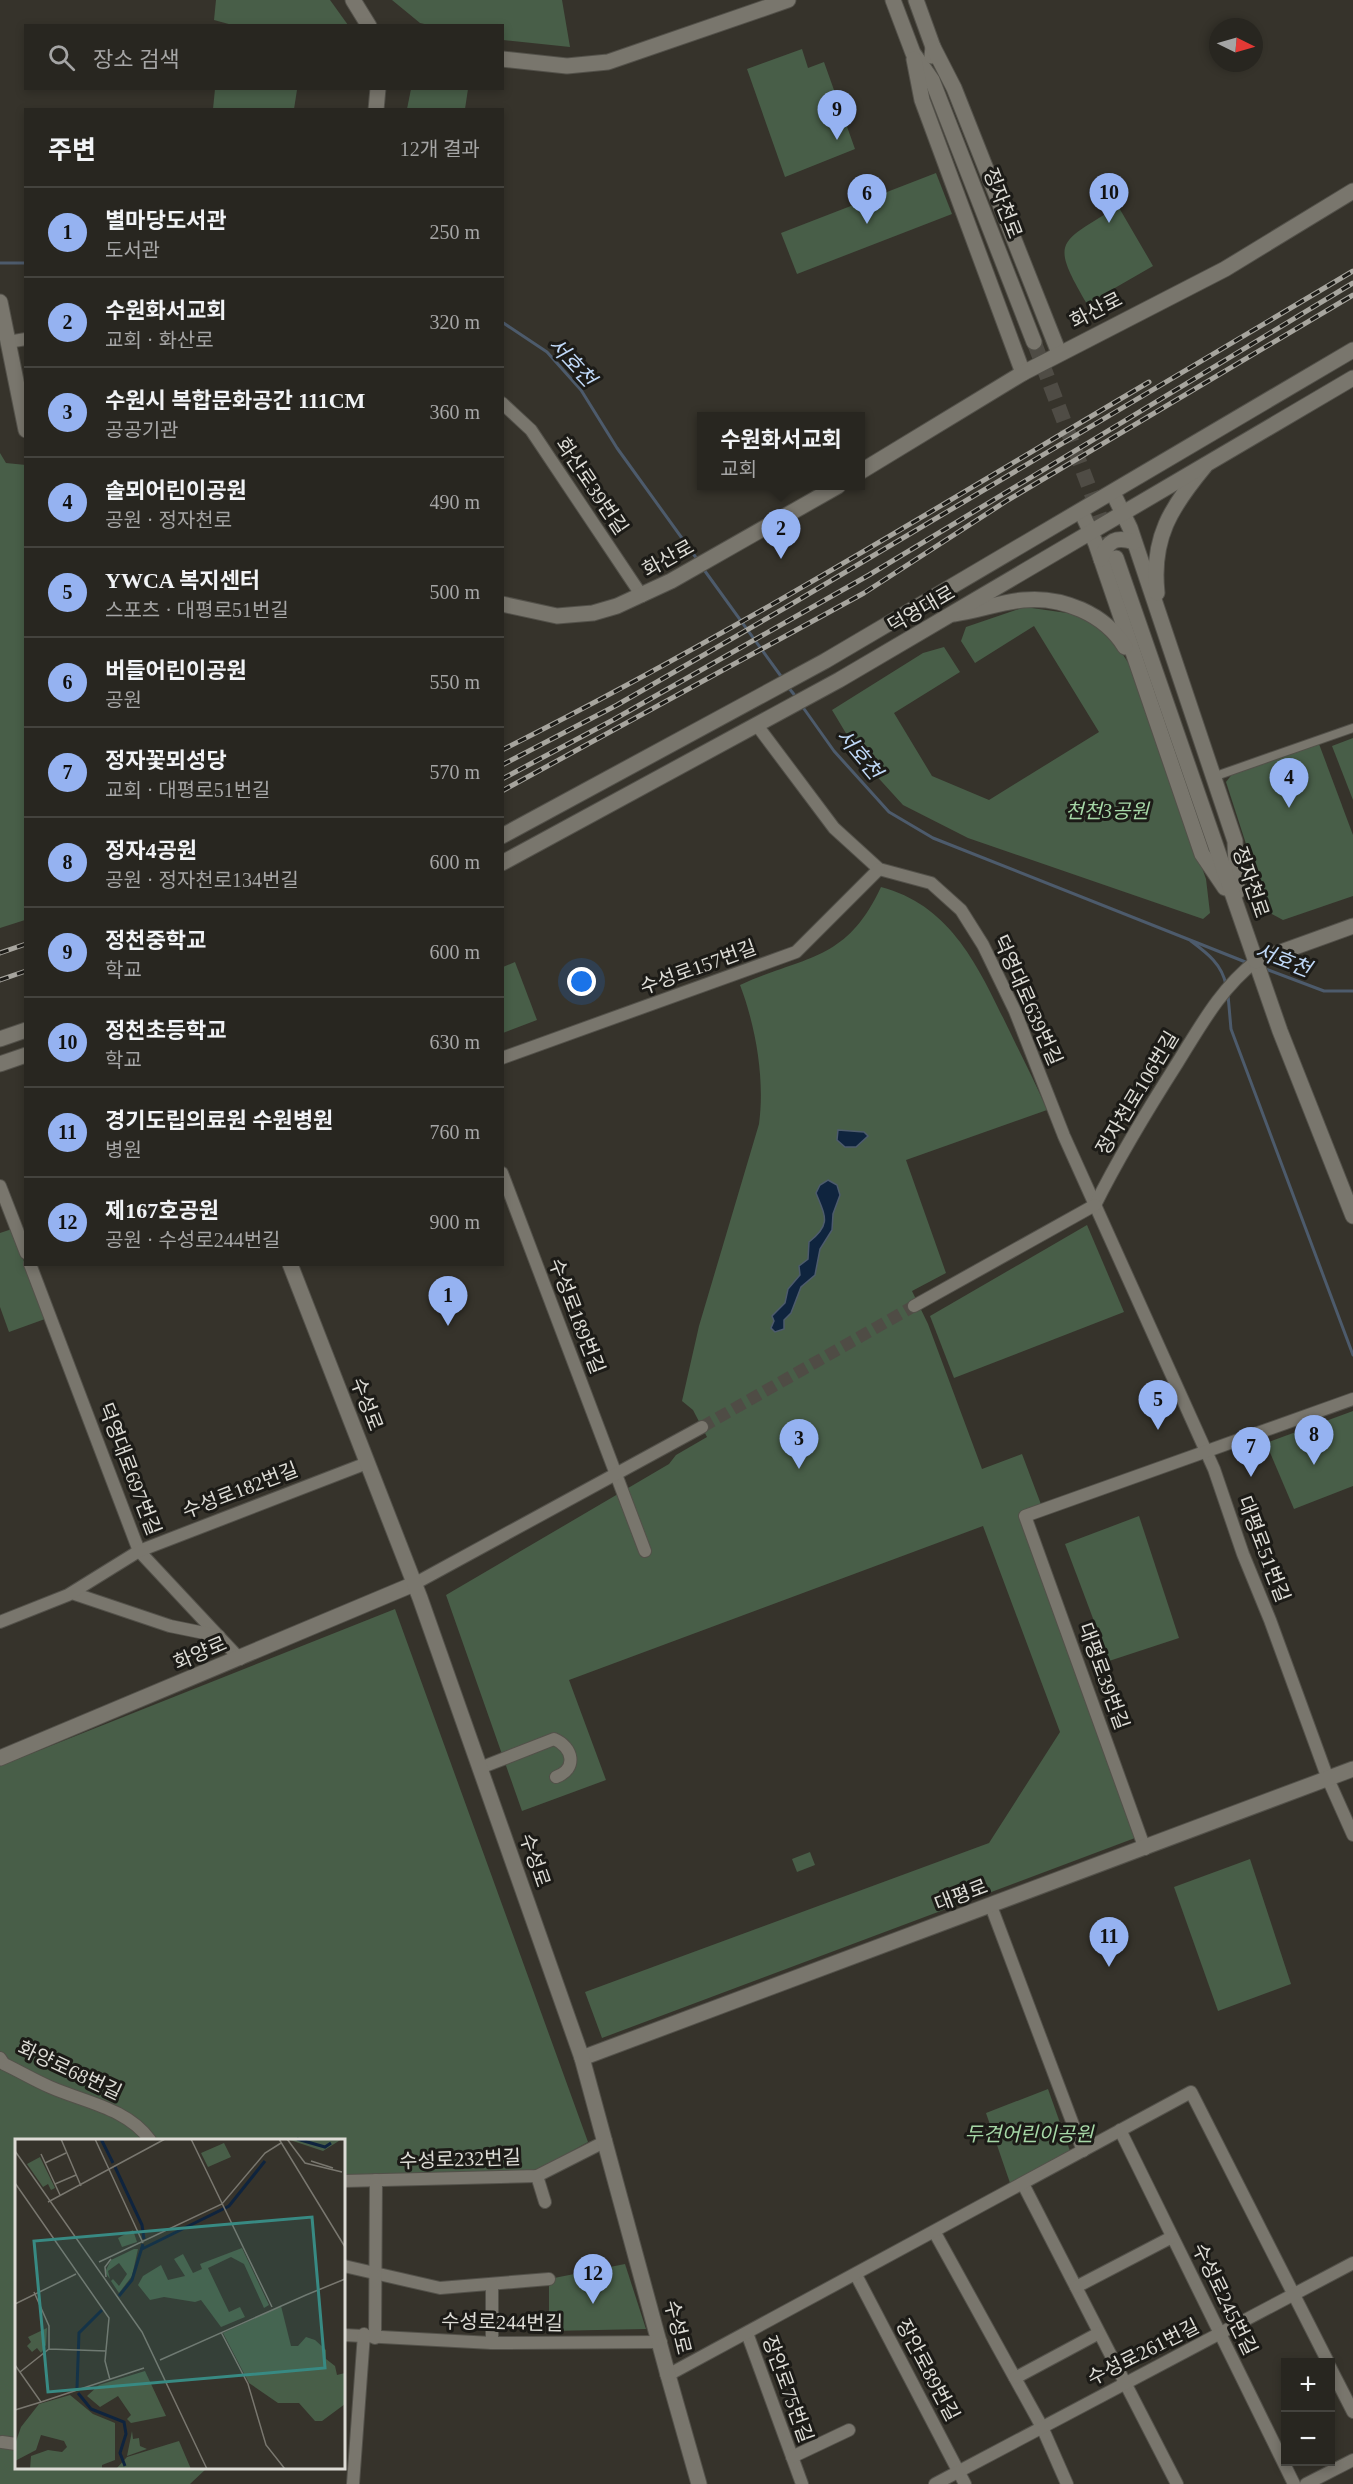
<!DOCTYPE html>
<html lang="ko">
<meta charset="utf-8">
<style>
:root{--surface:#282620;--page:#34322d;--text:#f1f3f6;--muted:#a5a5a5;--line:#44433e;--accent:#95b2f1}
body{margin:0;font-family:"Times New Roman","Noto Sans KR",serif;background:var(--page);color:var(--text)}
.controls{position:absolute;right:18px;bottom:18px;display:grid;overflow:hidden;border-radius:0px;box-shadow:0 3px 9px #0003}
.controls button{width:54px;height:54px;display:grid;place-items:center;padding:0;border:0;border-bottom:2px solid var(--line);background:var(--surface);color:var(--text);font:30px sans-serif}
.compass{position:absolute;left:1209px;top:18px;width:54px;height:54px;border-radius:50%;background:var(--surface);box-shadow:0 3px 9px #0003;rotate:95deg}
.you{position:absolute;left:582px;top:982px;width:21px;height:21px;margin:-15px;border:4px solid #fff;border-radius:50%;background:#1a73e8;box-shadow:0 0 0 9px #1a73e833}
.badge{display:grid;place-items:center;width:39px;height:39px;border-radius:50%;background:var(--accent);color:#111;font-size:20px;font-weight:700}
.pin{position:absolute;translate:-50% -50px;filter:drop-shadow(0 2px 3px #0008)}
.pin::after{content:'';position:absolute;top:32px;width:21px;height:18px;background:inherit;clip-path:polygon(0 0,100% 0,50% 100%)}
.popup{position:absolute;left:697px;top:412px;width:168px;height:78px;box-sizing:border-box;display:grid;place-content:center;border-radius:0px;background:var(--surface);filter:drop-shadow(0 2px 4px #0005);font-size:20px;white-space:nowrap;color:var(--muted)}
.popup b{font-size:22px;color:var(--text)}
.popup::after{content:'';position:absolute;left:50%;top:100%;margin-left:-12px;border:12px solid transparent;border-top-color:var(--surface)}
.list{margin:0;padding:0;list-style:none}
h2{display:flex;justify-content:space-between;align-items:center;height:78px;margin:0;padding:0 24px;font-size:26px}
h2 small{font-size:20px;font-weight:400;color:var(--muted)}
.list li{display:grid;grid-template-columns:39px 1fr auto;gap:18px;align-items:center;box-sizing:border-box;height:90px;padding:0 24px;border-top:2px solid var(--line)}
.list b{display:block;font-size:22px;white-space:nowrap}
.list p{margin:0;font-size:20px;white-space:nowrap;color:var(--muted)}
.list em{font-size:20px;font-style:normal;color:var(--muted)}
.icon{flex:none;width:33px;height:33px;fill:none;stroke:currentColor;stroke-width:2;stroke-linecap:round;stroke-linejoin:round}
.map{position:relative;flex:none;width:1353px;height:2484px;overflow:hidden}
.search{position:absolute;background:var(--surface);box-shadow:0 3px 9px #0003;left:24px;top:24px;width:480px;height:66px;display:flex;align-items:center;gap:15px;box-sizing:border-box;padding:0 21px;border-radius:0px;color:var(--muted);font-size:22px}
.panel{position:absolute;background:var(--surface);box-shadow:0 3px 9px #0003;left:24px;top:108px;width:480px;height:1158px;border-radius:0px}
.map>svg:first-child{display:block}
.green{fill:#485e48}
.water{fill:#0f243e;stroke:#4d5b6c;stroke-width:1.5}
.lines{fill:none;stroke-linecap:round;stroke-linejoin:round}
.stream{stroke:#4d5b6c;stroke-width:3}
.minor-tunnel{stroke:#4f4c45;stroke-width:12;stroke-dasharray:12 6;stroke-linecap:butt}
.tertiary-tunnel{stroke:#4f4c45;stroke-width:15;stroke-dasharray:15 8;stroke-linecap:butt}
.pedestrian-casing{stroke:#53514a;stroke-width:10}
.minor-casing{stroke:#53514a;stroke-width:14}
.tertiary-casing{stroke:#53514a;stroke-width:17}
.secondary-casing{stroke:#53514a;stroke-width:17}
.pedestrian{stroke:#79766d;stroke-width:8}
.minor{stroke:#79766d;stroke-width:12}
.tertiary{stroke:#79766d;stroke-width:15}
.secondary{stroke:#79766d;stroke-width:15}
.rail-casing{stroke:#a7a59e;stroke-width:5}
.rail{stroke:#1c1b17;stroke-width:3;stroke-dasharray:9;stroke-linecap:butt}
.labels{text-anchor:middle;stroke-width:6;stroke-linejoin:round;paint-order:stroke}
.street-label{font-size:20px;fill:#dddcd6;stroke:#1c1b17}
.park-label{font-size:20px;font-style:italic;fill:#a6d8a7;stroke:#1c1b17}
.water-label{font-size:21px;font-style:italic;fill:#c0d9f8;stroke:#1c1b17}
.inset-river{fill:none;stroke:#0f243e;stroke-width:3}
.inset-road{fill:none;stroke:#79776f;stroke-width:1.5}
.view{fill:#388a83;fill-opacity:0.15;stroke:#388a83;stroke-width:3}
.inset-edge{fill:none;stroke:#dddcd6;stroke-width:3}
</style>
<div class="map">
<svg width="1353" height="2484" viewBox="0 0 1353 2484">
<rect width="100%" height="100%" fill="#36332b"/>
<g class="green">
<polygon points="216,0 330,0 348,25 236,26 214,20"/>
<polygon points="392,0 562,0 570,47 503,40 502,26 429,25 420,23"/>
<polygon points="802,49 808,68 824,62 855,149 785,177 747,69"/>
<polygon points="286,88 297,90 294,109 213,109 215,89"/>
<polygon points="411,89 468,89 465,109 407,109"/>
<polygon points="936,173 952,214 797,274 781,233"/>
<path d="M1118,206L1153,266L1087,304C1049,239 1059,244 1118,206Z"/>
<polygon points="0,453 6,463 26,465 25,920 0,928"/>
<polygon points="1025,607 1081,615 1114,641 1131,667 1206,879 1210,913 1203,919 968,838 903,805 862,760 832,710 923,653 944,647 960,672 894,713 932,776 989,800 1099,732 1034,626 975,663 961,641 966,627"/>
<polygon points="1353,738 1353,800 1332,746"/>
<polygon points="1319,744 1353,835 1353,896 1283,920 1268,912 1226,782 1233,773"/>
<path d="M881,887C954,906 981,973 1011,1034C1023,1059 1036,1084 1047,1110L906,1160L946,1273L912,1291L928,1324L982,1469L1022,1454L1042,1507L1022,1514L1135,1838L602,2038L585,1992L989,1843L1060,1732L983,1526L569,1680L606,1780L522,1811L446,1595L669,1464L676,1455L707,1437L693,1410L682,1401L699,1326L759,1124C765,1080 756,1027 740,985C806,955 846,962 881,887Z"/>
<polygon points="515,962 537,1020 503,1033 503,967"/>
<polygon points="1087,1225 1124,1312 954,1378 930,1316"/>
<polygon points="12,1229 45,1319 9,1332 0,1307 0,1233"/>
<polygon points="1353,1411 1353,1486 1294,1509 1266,1443"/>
<polygon points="1139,1516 1179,1638 1109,1661 1065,1544"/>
<polygon points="395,1609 588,2142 534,2172 344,2177 344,2140 16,2140 16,2468 207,2468 190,2484 0,2484 0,1766"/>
<polygon points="810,1852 815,1865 797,1872 792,1859"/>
<polygon points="1250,1859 1291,1984 1218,2011 1174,1887"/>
<polygon points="1048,2089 1070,2151 1010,2183 986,2113"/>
<polygon points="625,2264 646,2329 549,2331 549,2279"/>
</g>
<g class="water">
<polygon points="838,1130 864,1132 868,1136 856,1147 845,1147 837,1140"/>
<path d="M828,1180L837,1185L840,1195L833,1214L832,1230L820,1249L815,1275L801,1287L791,1313L784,1320V1329L775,1332L771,1328L774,1321L772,1316L785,1303L788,1289L800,1275L799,1266L808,1259L809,1242C832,1224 825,1216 816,1193L820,1185Z"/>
</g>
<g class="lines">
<g class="stream">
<polyline points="0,263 26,263"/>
<polyline points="502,322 547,352 581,390 617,448 697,559"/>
<polyline points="702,567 783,679"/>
<polyline points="788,687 797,698"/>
<polyline points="802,706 834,751 889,812 933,838 1248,963"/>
<path d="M1191,941C1207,953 1222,964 1226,985"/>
<polyline points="1263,968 1324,991 1353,991"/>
<polyline points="1228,995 1231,1029 1353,1355"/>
</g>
<polyline class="minor-tunnel" points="702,1427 914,1306"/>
<polyline class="tertiary-tunnel" points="1034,342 1114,553"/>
<defs>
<polyline id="pedestrian" points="1213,777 1353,728"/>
<g id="minor">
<polyline points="8,342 26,339"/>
<polyline points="502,403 531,430 642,596"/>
<polyline points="756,724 834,828 879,869 931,883 961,910 983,945 1015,1011 1064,1136 1214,1469 1243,1554 1270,1620 1328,1779 1353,1835"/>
<polyline points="502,1058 796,952 879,869"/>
<polyline points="502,1173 645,1551"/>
<polyline points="0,1186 26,1253"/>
<path d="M1095,1205C1120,1155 1148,1109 1178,1062C1201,1025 1221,988 1256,961"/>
<polyline points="30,1264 139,1551 240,1659"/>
<polyline points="914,1306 1095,1205"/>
<polyline points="414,1584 702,1427"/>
<polyline points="72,1593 170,1626 219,1636"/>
<polyline points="0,1622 68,1595 139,1551 367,1463"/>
<path d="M480,1768L554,1739C573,1747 578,1769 556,1777"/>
<polyline points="1145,1849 1025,1516 1353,1399"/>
<polyline points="991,1906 1083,2151"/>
<path d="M0,2058L4,2064C19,2071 34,2080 50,2087C84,2102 127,2108 150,2140"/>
<polyline points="1120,2130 1294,2484"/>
<polyline points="537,2176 545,2202"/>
<polyline points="344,2181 537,2176 606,2141"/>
<polyline points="1023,2184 1177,2484"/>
<polyline points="935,2233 1042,2427 1067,2484"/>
<polyline points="344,2266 440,2288 549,2279"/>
<polyline points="856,2275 965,2484"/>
<polyline points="492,2285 492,2343"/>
<polyline points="1076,2287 1172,2237"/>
<polyline points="747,2333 802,2484"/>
<polyline points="344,2335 492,2343 661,2342"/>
<polyline points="375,2338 376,2180"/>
<polyline points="1330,2367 1353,2412"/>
<polyline points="668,2375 1191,2092 1328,2362"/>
<polyline points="1015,2378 1099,2333"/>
<polyline points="2,2442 16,2444"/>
<polyline points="792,2457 849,2430"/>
<polyline points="353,2484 364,2334"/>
<polyline points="935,2484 1353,2263"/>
<polyline points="1306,2484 1353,2460"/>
</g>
<g id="tertiary">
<polyline points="353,0 369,26"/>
<polyline points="893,0 913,53 932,80 1034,342"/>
<polyline points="916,0 933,47 932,56"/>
<polyline points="933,47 954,88 1059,353"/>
<polyline points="502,59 567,66 608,62 788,0"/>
<polyline points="914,59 922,100 1023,373"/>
<polyline points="376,110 378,88"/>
<polyline points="860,472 1023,373 1225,269 1353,191"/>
<polyline points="1113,493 1130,528 1235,841 1237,892"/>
<polyline points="1081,511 1096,544 1202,854 1225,888"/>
<polyline points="1116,558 1280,1031 1353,1216"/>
<path d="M1101,559C1108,540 1116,536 1134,542"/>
<path d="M1157,593C1151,538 1171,507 1205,466"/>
<polyline points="502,604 557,616 593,613 617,606 671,581 838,486"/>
<path d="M954,614C978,611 1000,602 1023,600C1062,596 1105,614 1125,647"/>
<polyline points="1256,961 1353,926"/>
<polyline points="0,1758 414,1584"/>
<polyline points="582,2058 1353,1769"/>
<polyline points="668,2375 699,2484"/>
</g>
<g id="secondary">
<polyline points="0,302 26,430"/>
<polyline points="502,836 825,661 1353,350"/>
<polyline points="502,863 839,680 1353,378"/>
<polyline points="0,1039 26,1030"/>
<polyline points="0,1064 26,1055"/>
<polyline points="290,1264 420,1598 582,2058 668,2375"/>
</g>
</defs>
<use href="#pedestrian" class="pedestrian-casing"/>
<use href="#minor" class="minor-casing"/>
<use href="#tertiary" class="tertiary-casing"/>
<use href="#secondary" class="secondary-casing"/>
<use href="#pedestrian" class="pedestrian"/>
<use href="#minor" class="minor"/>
<use href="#tertiary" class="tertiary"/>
<use href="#secondary" class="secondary"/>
<defs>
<g id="rail">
<path d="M502,750C724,639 936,508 1149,382"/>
<polyline points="502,765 617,705 790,605 1353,271"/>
<polyline points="502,779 613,720 869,575 1353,283"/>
<polyline points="502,791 864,593 1008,500 1353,295"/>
<polyline points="0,953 26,944"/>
<polyline points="0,980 26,971"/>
</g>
</defs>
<use href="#rail" class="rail-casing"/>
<use href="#rail" class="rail"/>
</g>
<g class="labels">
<g class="street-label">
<text transform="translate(1003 203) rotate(69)" y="7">정자천로</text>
<text transform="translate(1096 310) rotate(-27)" y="7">화산로</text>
<text transform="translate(592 486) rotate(56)" y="7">화산로39번길</text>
<text transform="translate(668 558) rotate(-29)" y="7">화산로</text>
<text transform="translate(921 609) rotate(-30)" y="7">덕영대로</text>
<text transform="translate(1251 882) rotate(71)" y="7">정자천로</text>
<text transform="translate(698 967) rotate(-20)" y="7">수성로157번길</text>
<text transform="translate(1028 1000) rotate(66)" y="7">덕영대로639번길</text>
<text transform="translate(1137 1093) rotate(-59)" y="7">정자천로106번길</text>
<text transform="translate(577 1316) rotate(69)" y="7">수성로189번길</text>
<text transform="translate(367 1404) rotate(69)" y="7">수성로</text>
<text transform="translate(130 1469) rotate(69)" y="7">덕영대로697번길</text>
<text transform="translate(240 1490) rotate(-21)" y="7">수성로182번길</text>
<text transform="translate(1264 1549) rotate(69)" y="7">대평로51번길</text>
<text transform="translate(200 1653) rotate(-23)" y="7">화양로</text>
<text transform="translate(1104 1676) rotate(70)" y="7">대평로39번길</text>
<text transform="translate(535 1860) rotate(71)" y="7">수성로</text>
<text transform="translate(961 1895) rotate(-21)" y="7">대평로</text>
<text transform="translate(70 2070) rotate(25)" y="7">화양로68번길</text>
<text transform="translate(460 2159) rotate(-2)" y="7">수성로232번길</text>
<text transform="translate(1225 2299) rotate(64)" y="7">수성로245번길</text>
<text transform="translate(502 2322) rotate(1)" y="7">수성로244번길</text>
<text transform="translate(678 2327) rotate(76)" y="7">수성로</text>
<text transform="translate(1143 2352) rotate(-27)" y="7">수성로261번길</text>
<text transform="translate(928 2370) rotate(62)" y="7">장안로89번길</text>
<text transform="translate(788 2389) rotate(70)" y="7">장안로75번길</text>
</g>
<g class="park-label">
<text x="1107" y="818">천천3공원</text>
<text x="1029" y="2141">두견어린이공원</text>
</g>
<g class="water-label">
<text transform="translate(572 362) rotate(47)" y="7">서호천</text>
<text transform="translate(859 754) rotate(50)" y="7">서호천</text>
<text transform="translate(1283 960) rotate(21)" y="7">서호천</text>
</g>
</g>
<g transform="translate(15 2139)">
<rect width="330" height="330" fill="#36332b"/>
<path d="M327,0L308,12L275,1ZM209,4L216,18L193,28L186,14ZM25,18L40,49L36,51L33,45L28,48L12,25ZM118,91L122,103L107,108L103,99ZM227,109L254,166L249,169L229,125L216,118L193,129L214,173L225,168L230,178L206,188L186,161L180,163L149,158L135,161L123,146L128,137L146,126L153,141L170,137L159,120L168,115L178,134L187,130L185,125ZM119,110H123L117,137L104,154L96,142L98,140L104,147L112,135L104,124L93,132L95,140L90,133L96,121ZM266,167L276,207H283L291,198L300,201L311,211V220L320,227L322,236L330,234V265L307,282H300L284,264H263L234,244L208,194ZM32,189L31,206L26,214L22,209L17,213L12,207L16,203L13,198ZM130,232L151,277L116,284L112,280L116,276L103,257L85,268L72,257L84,246ZM55,256L78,275L100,284V321L87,326V330H15L16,317L33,311L47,313L52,308L49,302L26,296L21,311L0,322V305L6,288L24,265ZM117,292L118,300L124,299L125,307L132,310L112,317ZM164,302L176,330H101L112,318Z" fill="#485e48"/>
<path class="inset-river" d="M86,0L98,24M282,0L310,8L316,4M100,28L127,86L129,100M127,110L214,67L250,22M104,157L117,141L128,105M62,249L64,194L87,171M63,254L76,270L109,283L111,295L105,314L110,327"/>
<path class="inset-road" d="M46,0L66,47M80,0L128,104M176,0L257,168M264,0L330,108M272,0L290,24L327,33M0,12L127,193L192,330M26,15L45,56M296,22L318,29M30,24L51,14M0,44L94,179L90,222L95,241M40,45L61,36M33,63L150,0M84,123L207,65L250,14L266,4M91,138L90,128L96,120M19,153L34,187V210M291,156L330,140M0,165L61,135M206,193L233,245L251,306L270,330M145,221L291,156M0,226L26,263L0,271M5,233L34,210L91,212M26,263L129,229"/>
<path class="view" d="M297,78L310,229L33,253L19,102Z"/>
<rect width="330" height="330" class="inset-edge"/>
</g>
</svg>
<div class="controls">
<button>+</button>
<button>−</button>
</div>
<svg class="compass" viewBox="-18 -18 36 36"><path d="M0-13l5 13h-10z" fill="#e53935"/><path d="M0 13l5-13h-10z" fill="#a5a5a5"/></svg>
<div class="you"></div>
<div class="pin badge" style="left:448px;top:1326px">1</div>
<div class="pin badge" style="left:781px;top:559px">2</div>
<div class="popup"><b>수원화서교회</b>교회</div>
<div class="pin badge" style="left:799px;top:1469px">3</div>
<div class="pin badge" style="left:1289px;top:808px">4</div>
<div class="pin badge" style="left:1158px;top:1430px">5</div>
<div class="pin badge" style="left:867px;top:224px">6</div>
<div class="pin badge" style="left:1251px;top:1477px">7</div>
<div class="pin badge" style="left:1314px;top:1465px">8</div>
<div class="pin badge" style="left:837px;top:140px">9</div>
<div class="pin badge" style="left:1109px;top:223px">10</div>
<div class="pin badge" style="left:1109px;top:1967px">11</div>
<div class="pin badge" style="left:593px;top:2304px">12</div>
<div class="search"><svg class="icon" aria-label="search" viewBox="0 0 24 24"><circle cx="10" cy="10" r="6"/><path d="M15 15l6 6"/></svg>장소 검색</div>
<section class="panel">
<h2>주변<small>12개 결과</small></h2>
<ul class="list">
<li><span class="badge">1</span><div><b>별마당도서관</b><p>도서관</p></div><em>250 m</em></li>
<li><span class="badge">2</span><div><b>수원화서교회</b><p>교회 · 화산로</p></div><em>320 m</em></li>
<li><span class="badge">3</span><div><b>수원시 복합문화공간 111CM</b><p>공공기관</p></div><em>360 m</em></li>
<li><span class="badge">4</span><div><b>솔뫼어린이공원</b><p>공원 · 정자천로</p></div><em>490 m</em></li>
<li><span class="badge">5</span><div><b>YWCA 복지센터</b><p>스포츠 · 대평로51번길</p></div><em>500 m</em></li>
<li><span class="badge">6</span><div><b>버들어린이공원</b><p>공원</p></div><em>550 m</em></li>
<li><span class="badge">7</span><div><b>정자꽃뫼성당</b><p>교회 · 대평로51번길</p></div><em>570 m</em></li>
<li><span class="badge">8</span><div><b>정자4공원</b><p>공원 · 정자천로134번길</p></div><em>600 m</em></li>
<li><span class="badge">9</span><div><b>정천중학교</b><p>학교</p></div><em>600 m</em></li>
<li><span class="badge">10</span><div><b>정천초등학교</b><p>학교</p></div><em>630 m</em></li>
<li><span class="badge">11</span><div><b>경기도립의료원 수원병원</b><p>병원</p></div><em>760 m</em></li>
<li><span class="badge">12</span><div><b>제167호공원</b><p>공원 · 수성로244번길</p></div><em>900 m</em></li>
</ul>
</section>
</div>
